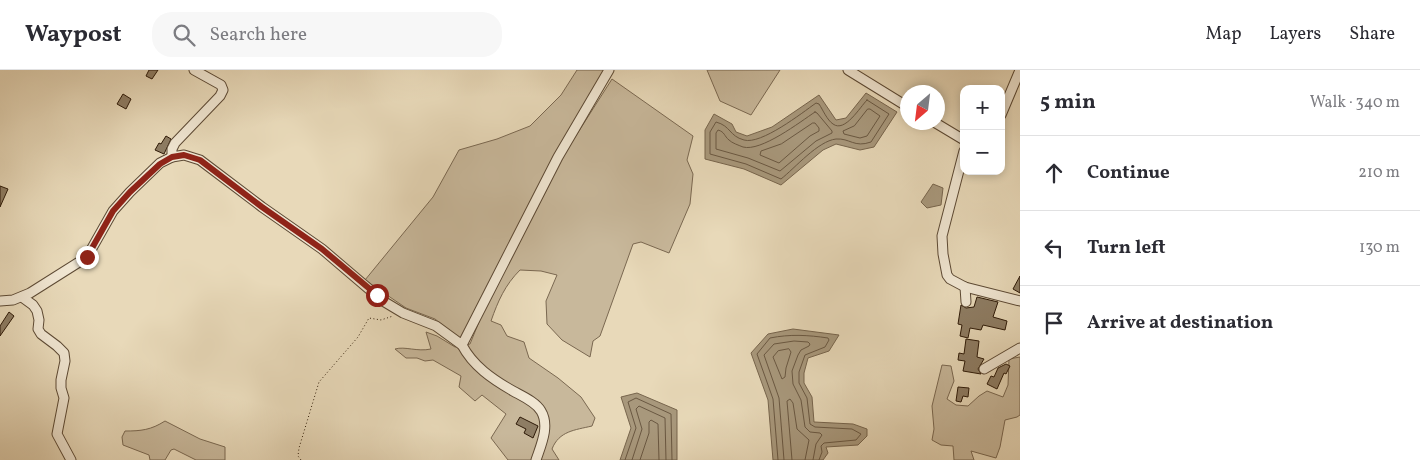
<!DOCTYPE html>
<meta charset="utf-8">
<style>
:root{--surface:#fff;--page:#f7f7f7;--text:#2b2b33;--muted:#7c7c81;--line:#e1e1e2}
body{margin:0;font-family:Vollkorn,serif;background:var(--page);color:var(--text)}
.controls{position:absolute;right:15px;top:15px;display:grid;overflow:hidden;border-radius:10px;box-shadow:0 2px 8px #0003}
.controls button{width:45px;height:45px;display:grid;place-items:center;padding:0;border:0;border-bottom:1px solid var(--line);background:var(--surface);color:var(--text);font:25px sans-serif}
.compass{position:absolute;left:900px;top:15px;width:45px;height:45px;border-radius:50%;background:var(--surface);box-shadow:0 2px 8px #0003;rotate:208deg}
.stop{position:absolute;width:15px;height:15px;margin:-11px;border:4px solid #8f2418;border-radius:50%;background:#fff}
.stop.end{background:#8f2418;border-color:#fff;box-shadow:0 1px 5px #0008}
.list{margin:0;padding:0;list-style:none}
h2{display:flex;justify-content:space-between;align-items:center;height:65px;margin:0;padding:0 20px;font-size:21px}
h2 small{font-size:16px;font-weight:400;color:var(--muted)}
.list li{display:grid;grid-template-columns:32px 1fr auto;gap:15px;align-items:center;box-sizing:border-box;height:75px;padding:0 20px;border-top:1px solid var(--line)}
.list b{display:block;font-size:19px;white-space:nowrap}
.list em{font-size:16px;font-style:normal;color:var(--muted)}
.icon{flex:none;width:28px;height:28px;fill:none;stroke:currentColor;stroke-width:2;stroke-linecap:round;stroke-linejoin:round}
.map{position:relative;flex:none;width:1020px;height:390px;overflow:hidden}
header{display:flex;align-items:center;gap:30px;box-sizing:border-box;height:70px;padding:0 25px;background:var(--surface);border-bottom:1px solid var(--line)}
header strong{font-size:24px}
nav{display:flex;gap:28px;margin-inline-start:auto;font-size:18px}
.search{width:350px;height:45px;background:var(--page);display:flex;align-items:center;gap:12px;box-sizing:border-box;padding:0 18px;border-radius:20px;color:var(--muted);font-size:19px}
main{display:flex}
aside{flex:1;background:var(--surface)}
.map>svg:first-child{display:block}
.green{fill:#c8b89b;stroke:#7a6851}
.water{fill:#a8987c;stroke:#77654d}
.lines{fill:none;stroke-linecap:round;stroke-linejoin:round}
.shore{stroke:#6a5842;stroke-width:1}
.building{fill:#8e7d64;stroke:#2d1907}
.minor-casing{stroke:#5c4934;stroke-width:11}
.path{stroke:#2d1907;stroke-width:1;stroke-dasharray:1 2.5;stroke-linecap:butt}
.minor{stroke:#f0e6d2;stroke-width:9}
.route{stroke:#8f2418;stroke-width:6}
</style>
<header>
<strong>Waypost</strong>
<div class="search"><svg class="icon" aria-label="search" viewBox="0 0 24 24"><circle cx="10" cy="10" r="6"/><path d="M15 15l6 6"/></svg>Search here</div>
<nav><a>Map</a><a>Layers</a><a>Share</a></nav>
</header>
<main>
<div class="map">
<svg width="1020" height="390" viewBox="0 0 1020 390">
<rect width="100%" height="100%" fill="#e8d9b9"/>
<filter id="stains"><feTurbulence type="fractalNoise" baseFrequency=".004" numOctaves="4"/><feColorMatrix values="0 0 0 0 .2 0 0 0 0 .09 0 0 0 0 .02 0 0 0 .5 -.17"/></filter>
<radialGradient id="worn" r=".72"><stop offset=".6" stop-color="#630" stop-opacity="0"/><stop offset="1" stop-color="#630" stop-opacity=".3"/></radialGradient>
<g class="green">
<polygon points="577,0 605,0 548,99 460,269 435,249 406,238 365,210 433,127 459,80 497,69 530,56 561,25"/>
<polygon points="707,0 780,0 751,45 720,31"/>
<path d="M612,9L693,66L687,90L693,104L690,134L669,183L641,172L633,174L600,266L593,271L590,287L562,270L547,254L546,231L557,205L541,201L520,200C505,215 498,231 491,251L501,255L507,266L524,272L529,288L558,308L581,327L595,348L592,356C575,360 559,361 552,379L559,390H508L491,368L506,344L482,325L475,331L459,317L461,306L433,290L425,291L417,288H406L395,279C405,276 417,282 431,279L426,262L437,266L455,277L470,274L483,242L548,117L561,89Z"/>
<polygon points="1020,287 1020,345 1017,347 1005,350 1000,377 996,388 971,381 974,390 954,390 953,376 941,375 932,370 934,359 932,336 942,295 951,296 954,311 947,329 956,335 968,336 979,326 987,321 1003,327 1008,315 1009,289"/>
<path d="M165,351L200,369L225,377V390H196L174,379L171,380L165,390H150L149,385L123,375L122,367L125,361C141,361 151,360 165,351Z"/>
</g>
<g class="water">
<polygon points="866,23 897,42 874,77 860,80 836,74 823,80 781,115 744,99 705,89 705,60 714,44 732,54 736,62 747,66 772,57 819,25 836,50 846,48"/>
<polygon points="933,114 943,118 941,135 927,138 921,132"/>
<polygon points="793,259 839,265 829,281 808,288 804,303 804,313 812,327 814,352 853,354 867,359 867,366 858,375 826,377 828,383 823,390 773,390 768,330 751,283 768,264"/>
<polygon points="637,323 677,340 677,390 620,390 631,358 621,327"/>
</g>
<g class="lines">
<g class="shore">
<path d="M867,30L889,44L871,72C854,78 850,68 836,69C818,71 795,98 781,109L746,94L710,84V62L716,52C731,56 729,66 744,70C761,75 802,43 816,33L819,34C823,40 827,50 833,54C845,63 860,37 867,30Z"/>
<polygon points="868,39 870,39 880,46 867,66 860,68 844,64 843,61 854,56"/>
<path d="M815,42L817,43L832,61V63L816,71L780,101L748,88L716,79V63L718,60C725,62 724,66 729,70C732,73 738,75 743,77C761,82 800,52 815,42Z"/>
<polygon points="813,53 815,53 819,58 819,61 810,66 779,93 760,85 761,81 781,74"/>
<polygon points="789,279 791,282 786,298 785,307 782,309 773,287 778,281"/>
<polyline points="625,390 636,358 628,332 636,328 671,344 672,390"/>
<polyline points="632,390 642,359 636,339 639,336 665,348 666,390"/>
<polyline points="640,390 649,363 649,352 651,350 658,354 659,390"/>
<path d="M778,390L773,329L757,284L770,268C790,264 808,265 828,268L829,270L825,277L805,285L799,302V313L807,328L810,354L815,357L852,359L861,364L856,370L824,373L821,376L822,382L819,390"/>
<polyline points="784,390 779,328 764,285 774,274 794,271 808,272 810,274 809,276 801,280 798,285 792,301 793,314 801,330 805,357 810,362 820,363 822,365 816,374 813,390"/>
<polyline points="792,390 787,331 790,329 793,333 797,359 809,370 805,390"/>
</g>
</g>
<g class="building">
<polygon points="149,0 158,0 152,9 146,6"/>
<polygon points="123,24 131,29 126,39 117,34"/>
<polygon points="166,66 171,69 164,84 155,80 159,73 161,74"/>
<polygon points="0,116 8,119 0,137"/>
<polygon points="1020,206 1020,223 1013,219"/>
<polygon points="977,227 998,232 993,247 1007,251 1005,260 983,255 981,260 970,258 968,268 960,266 962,255 958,254 961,235 966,238 974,237"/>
<polygon points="9,242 14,246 0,266 0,256"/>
<polygon points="966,269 979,271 977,287 984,289 978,299 981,304 963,301 965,291 958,290 959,283 964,284"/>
<polygon points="1006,294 1010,296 1006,304 1004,303 997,319 987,314 991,306 994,307 998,298"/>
<polygon points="958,317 969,318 968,327 963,326 961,332 956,331"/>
<polygon points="520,347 538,356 533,368 524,363 526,359 516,354"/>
</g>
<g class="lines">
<defs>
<g id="minor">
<polyline points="848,0 908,37"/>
<polyline points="1001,45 1020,0"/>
<polyline points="934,52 964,70"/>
<polyline points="964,81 942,166 943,184 947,205 950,209 965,217 1020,231"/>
<polyline points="172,87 172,79 175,73 220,26 223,20 221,15 194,0"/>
<polyline points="965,217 966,232"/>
<polyline points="22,227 33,235 37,241 39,250 38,259 41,264 57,276 64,283 65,291 61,310 61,318 64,328 57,364 71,390"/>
<polyline points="0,231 13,230 30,223 87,187 113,141 130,122 160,93 172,87 184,85 200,90 262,137 322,179 383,231 403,243 436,256 462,275 558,87 609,0"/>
<path d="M462,275C473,296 492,309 513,321C522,326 536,332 541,341C550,356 541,375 536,390"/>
<polyline points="984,299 1020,278"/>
</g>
</defs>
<use href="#minor" class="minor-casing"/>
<polyline class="path" points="301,390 298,386 299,378 319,312 358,267 369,248 381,250 393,246"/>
<use href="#minor" class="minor"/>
</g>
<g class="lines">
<polyline class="route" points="87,187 113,141 130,122 160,94 172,87 184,85 200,90 262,137 322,179 377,225"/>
</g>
<rect width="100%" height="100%" filter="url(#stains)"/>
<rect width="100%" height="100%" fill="url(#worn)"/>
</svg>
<div class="controls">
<button>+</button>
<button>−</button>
</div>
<svg class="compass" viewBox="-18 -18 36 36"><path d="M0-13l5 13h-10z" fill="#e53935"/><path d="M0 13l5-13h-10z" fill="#7c7c81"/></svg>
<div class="stop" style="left:377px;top:225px"></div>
<div class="stop end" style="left:87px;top:187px"></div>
</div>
<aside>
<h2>5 min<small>Walk · 340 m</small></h2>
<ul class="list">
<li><svg class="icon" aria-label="ahead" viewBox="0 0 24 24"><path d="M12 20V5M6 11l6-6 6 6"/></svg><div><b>Continue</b></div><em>210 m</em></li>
<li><svg class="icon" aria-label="left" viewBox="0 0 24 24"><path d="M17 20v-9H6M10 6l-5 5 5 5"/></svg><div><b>Turn left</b></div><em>130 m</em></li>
<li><svg class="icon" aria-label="arrive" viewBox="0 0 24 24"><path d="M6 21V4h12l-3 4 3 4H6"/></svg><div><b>Arrive at destination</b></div></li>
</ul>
</aside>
</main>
